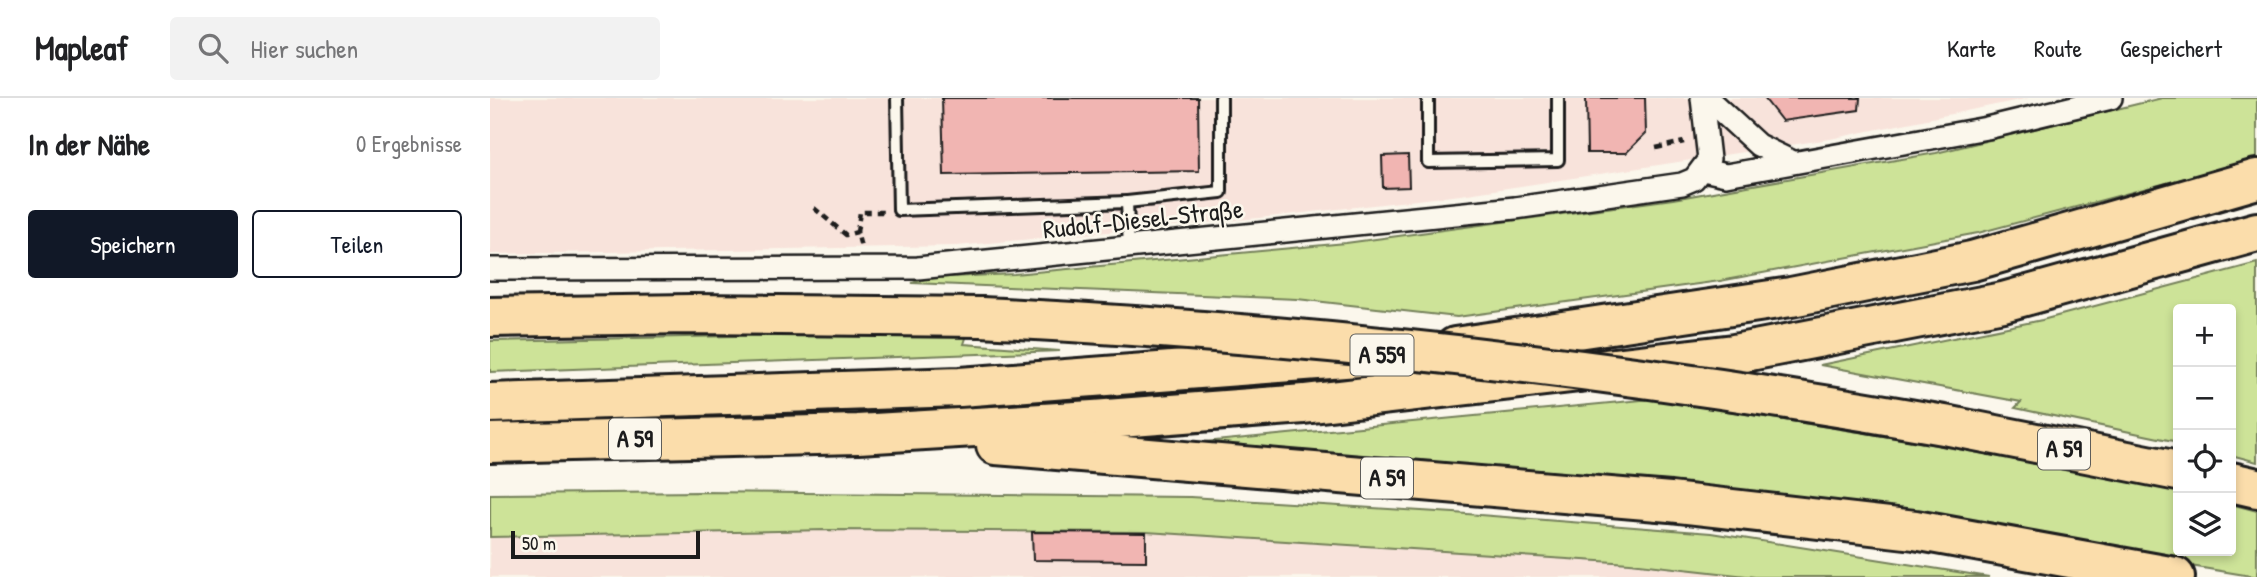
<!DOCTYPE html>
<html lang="de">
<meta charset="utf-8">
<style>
:root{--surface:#fff;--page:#f2f2f2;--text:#202124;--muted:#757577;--line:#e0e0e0;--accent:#111827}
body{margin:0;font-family:"Patrick Hand",sans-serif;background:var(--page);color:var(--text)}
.controls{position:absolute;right:21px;bottom:21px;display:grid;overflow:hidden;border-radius:7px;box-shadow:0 4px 10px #0003}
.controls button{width:63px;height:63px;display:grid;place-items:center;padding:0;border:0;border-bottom:2px solid var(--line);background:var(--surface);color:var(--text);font:35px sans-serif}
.scale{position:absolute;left:21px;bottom:18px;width:189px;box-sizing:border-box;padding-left:7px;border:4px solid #1c1c1c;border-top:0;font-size:19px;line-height:24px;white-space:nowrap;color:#1c1c1c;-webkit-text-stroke:5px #fbf7ec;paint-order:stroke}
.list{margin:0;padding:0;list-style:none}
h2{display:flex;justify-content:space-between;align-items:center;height:91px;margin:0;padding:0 28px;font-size:30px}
h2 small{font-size:23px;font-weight:400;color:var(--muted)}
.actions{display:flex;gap:14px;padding:21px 28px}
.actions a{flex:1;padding:16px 0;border:2px solid var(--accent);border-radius:7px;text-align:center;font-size:24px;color:var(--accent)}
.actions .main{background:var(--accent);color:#fff}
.icon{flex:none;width:38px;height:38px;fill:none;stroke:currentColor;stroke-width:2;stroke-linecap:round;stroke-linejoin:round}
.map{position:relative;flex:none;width:1767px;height:479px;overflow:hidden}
header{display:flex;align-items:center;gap:42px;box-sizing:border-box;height:98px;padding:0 35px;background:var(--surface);border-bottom:2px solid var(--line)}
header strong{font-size:33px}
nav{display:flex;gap:38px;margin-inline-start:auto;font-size:24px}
.search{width:490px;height:63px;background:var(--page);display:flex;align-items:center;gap:18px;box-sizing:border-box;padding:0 24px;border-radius:7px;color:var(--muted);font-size:26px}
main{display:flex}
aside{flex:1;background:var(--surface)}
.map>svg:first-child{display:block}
.built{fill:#f8e3db}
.green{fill:#cde398;stroke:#74805a;stroke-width:2}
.building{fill:#f1b5b2;stroke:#1c1c1c;stroke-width:2}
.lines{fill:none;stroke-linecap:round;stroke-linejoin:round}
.lane-casing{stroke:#1c1c1c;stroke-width:16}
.street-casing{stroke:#1c1c1c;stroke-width:26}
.highway-casing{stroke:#1c1c1c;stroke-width:44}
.path{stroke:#1c1c1c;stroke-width:4.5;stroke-dasharray:7 5;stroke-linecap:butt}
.lane{stroke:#fbf7ec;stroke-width:10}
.street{stroke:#fbf7ec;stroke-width:21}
.highway{stroke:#fbddab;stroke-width:38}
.highway-bridge-casing{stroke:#1c1c1c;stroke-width:44;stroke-linecap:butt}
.highway-bridge{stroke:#fbddab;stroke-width:38}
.labels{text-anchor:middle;stroke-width:5;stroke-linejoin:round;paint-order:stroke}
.shield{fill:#fbf7ec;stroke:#5f5e5a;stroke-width:2}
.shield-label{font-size:24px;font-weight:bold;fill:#1c1c1c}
.street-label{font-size:26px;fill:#1c1c1c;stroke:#fbf7ec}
</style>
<header>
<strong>Mapleaf</strong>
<div class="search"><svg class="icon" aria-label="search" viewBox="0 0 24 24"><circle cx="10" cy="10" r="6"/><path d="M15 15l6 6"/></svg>Hier suchen</div>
<nav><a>Karte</a><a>Route</a><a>Gespeichert</a></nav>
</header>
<main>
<aside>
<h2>In der Nähe<small>0 Ergebnisse</small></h2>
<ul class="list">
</ul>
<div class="actions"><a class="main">Speichern</a><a>Teilen</a></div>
</aside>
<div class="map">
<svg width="1767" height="479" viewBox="0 0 1767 479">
<rect width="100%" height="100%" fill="#fbf7ec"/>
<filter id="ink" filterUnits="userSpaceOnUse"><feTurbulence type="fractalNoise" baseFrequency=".0143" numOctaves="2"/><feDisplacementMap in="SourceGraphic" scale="14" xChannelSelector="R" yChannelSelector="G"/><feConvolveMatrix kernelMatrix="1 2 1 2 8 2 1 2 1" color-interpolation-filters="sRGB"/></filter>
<g filter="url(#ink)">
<g class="built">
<polygon points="0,0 1539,0 1340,41 971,97 769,120 467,148 0,156"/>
<polygon points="337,432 656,434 765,439 1140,465 1265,479 0,479 0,439"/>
</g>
<g class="green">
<polygon points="1672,0 1767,0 1767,61 1488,135 1230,183 967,219 807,201 422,185 438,180 524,176 856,145 1183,101 1446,55"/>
<polygon points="1767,165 1767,364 1741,357 1741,211 1688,211 1688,344 1525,310 1531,304 1330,267 1552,222"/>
<polygon points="290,237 477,237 474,246 570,253 0,274 0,243"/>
<polygon points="1162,301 1419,342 1688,392 1688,453 1741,453 1741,406 1767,413 1767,479 1201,385 683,347"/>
<polygon points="212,394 700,399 964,415 1221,435 1499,479 1265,479 1140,465 656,434 337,432 0,439 0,396"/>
</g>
<g class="building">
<polygon points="452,0 708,0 709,73 454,77"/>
<polygon points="1096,0 1155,0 1156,35 1136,55 1097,55"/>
<polygon points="1274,0 1370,0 1369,12 1292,23"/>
<polygon points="918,57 919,89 893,90 892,58"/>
<polygon points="542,434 656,435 656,463 543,462"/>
</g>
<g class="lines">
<defs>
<g id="lane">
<polyline points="407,0 409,112 637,104 639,151"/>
<polyline points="938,0 938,64 1068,62 1068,0"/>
<polyline points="637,104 731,94 731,0"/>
</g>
<g id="street">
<polyline points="1217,0 1268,47 1303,64"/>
<polyline points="1213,72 1236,77 1497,30 1621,0"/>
<polyline points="0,171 428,170 1025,110 1192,86 1204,81 1219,61 1212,0"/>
</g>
<g id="highway">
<polyline points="0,219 201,216 491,219"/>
<polyline points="965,249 1301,199 1482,163 1767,81"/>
<polyline points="0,305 470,289 881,258"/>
<polyline points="1460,328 1688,373"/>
<polyline points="0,345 368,336 603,322 814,306 1244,256 1513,204 1767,134"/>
<polyline points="506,347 1180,404 1425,432 1685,479"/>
<polyline points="1741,384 1767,390"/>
</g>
</defs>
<use href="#lane" class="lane-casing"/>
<use href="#street" class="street-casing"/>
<use href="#highway" class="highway-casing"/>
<g class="path">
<polyline points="1166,50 1194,44"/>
<polyline points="324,110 356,137 367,134 371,149"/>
<polyline points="367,134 370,114 395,114"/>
</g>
<use href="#lane" class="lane"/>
<use href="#street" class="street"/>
<use href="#highway" class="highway"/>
<defs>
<path id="highway-bridge" d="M491,219C819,235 1137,271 1460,328"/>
</defs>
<use href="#highway-bridge" class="highway-bridge-casing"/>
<use href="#highway-bridge" class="highway-bridge"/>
</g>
</g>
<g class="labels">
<g class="shield">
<rect x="860.5" y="236.5" width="63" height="41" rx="5"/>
<rect x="119" y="320.5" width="52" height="41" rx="5"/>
<rect x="1548" y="330.5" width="52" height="41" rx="5"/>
<rect x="871" y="359.5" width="52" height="41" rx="5"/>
</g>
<g class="shield-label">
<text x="892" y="265">A 559</text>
<text x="145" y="349">A 59</text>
<text x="1574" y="359">A 59</text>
<text x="897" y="388">A 59</text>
</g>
<g class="street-label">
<text transform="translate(653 121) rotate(-6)" y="9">Rudolf-Diesel-Straße</text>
</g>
</g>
</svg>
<div class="controls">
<button>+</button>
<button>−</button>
<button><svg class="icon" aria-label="locate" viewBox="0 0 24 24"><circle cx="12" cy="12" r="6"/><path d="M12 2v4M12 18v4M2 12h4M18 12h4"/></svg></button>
<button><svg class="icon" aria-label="layers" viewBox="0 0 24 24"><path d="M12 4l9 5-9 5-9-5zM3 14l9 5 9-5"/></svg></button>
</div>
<div class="scale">50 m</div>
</div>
</main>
